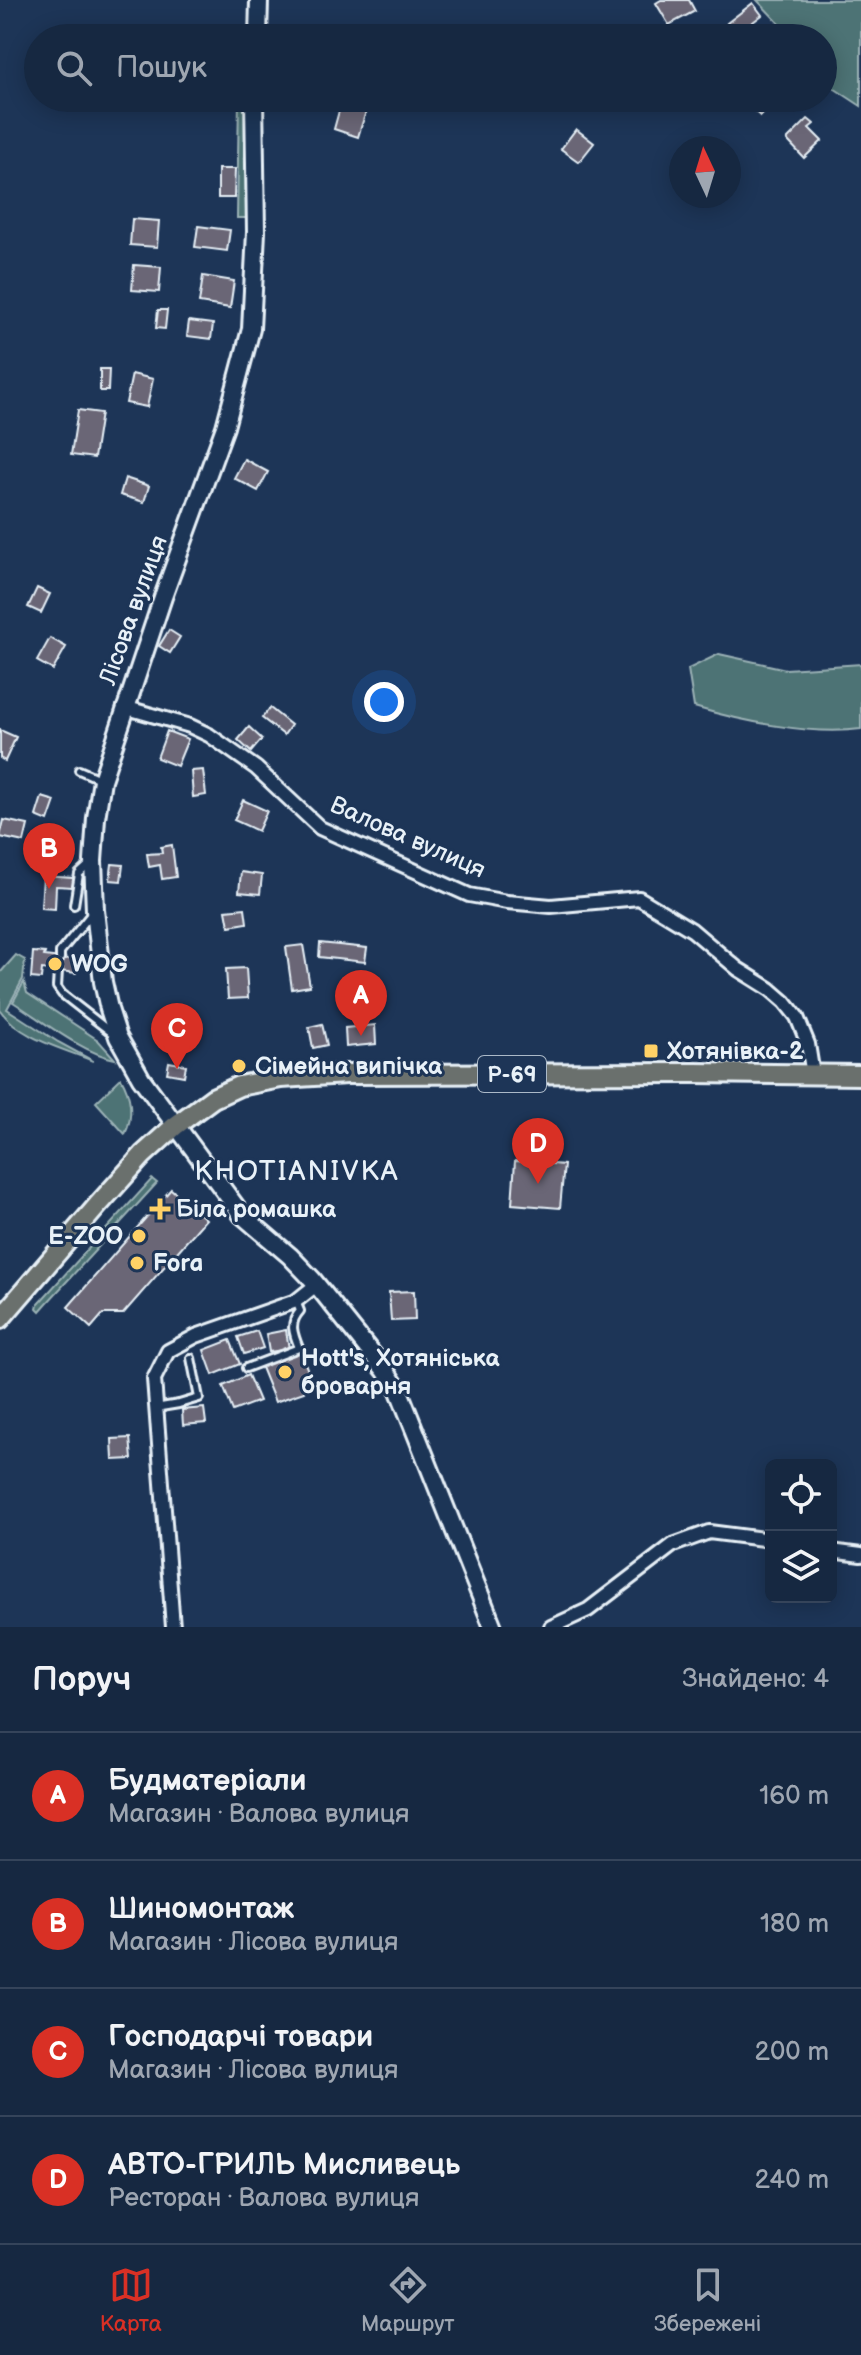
<!DOCTYPE html>
<html lang="uk">
<meta charset="utf-8">
<style>
:root{--surface:#162841;--page:#1f3048;--text:#f1f3f6;--muted:#9ea6b1;--line:#35445a;--accent:#d93025}
body{margin:0;font-family:"Balsamiq Sans",sans-serif;background:var(--page);color:var(--text)}
.controls{position:absolute;right:24px;bottom:24px;display:grid;overflow:hidden;border-radius:12px;box-shadow:0 4px 20px #0003}
.controls button{width:72px;height:72px;display:grid;place-items:center;padding:0;border:0;border-bottom:2px solid var(--line);background:var(--surface);color:var(--text);font:40px sans-serif}
.compass{position:absolute;left:669px;top:136px;width:72px;height:72px;border-radius:50%;background:var(--surface);box-shadow:0 4px 20px #0003;rotate:356deg}
.you{position:absolute;left:384px;top:702px;width:28px;height:28px;margin:-20px;border:6px solid #fff;border-radius:50%;background:#1a73e8;box-shadow:0 0 0 12px #1a73e833}
.badge{display:grid;place-items:center;width:52px;height:52px;border-radius:50%;background:var(--accent);color:#fff;font-size:26px;font-weight:700}
.pin{position:absolute;translate:-50% -66px;filter:drop-shadow(0 2px 4px #0008)}
.pin::after{content:'';position:absolute;top:42px;width:28px;height:24px;background:inherit;clip-path:polygon(0 0,100% 0,50% 100%)}
.list{margin:0;padding:0;list-style:none}
h2{display:flex;justify-content:space-between;align-items:center;height:104px;margin:0;padding:0 32px;font-size:34px}
h2 small{font-size:26px;font-weight:400;color:var(--muted)}
.list li{display:grid;grid-template-columns:52px 1fr auto;gap:24px;align-items:center;box-sizing:border-box;height:128px;padding:0 32px;border-top:2px solid var(--line)}
.list b{display:block;font-size:30px;white-space:nowrap}
.list p{margin:0;font-size:26px;white-space:nowrap;color:var(--muted)}
.list em{font-size:26px;font-style:normal;color:var(--muted)}
.icon{flex:none;width:44px;height:44px;fill:none;stroke:currentColor;stroke-width:2;stroke-linecap:round;stroke-linejoin:round}
.map{position:relative;flex:none;width:861px;height:1627px;overflow:hidden}
.search{position:absolute;background:var(--surface);box-shadow:0 4px 20px #0003;left:24px;right:24px;top:24px;height:88px;display:flex;align-items:center;gap:20px;box-sizing:border-box;padding:0 28px;border-radius:44px;color:var(--muted);font-size:30px}
.sheet{height:616px;background:var(--surface)}
nav{display:flex;justify-content:space-around;align-items:center;box-sizing:border-box;height:112px;border-top:2px solid var(--line);background:var(--surface);font-size:22px;color:var(--muted)}
nav a{display:grid;justify-items:center;gap:4px}
nav .on{color:var(--accent)}
.map>svg:first-child{display:block}
.green{fill:#4e7374;stroke:#9bb2b6;stroke-width:2}
.building{fill:#6a6676;stroke:#e8f1f8;stroke-width:2}
.lines{fill:none;stroke-linecap:round;stroke-linejoin:round}
.lane-casing{stroke:#e8f1f8;stroke-width:12}
.street-casing{stroke:#e8f1f8;stroke-width:18}
.secondary-casing{stroke:#e8f1f8;stroke-width:22}
.primary-casing{stroke:#e8f1f8;stroke-width:24}
.lane{stroke:#1d3557;stroke-width:6}
.street{stroke:#1d3557;stroke-width:12}
.secondary{stroke:#1d3557;stroke-width:16}
.primary{stroke:#6b706d;stroke-width:18}
.poi-dot{fill:#ffd166;stroke:#1d3557;stroke-width:3}
.labels{text-anchor:middle;stroke-width:6;stroke-linejoin:round;paint-order:stroke}
.shield{fill:#1d3557;stroke:#abb9c8;stroke-width:2}
.shield-label{font-size:22px;font-weight:bold;fill:#e8f1f8}
.street-label{font-size:24px;fill:#e8f1f8;stroke:#1d3557}
.poi-label{font-size:24px;font-weight:bold;fill:#e8f1f8;stroke:#1d3557;text-anchor:start}
.quarter-label{font-size:28px;letter-spacing:2px;fill:#e8f1f8;stroke:#1d3557}
</style>
<div class="map">
<svg width="861" height="1627" viewBox="0 0 861 1627">
<rect width="100%" height="100%" fill="#1d3557"/>
<filter id="ink" filterUnits="userSpaceOnUse"><feTurbulence type="fractalNoise" baseFrequency=".0125" numOctaves="2"/><feDisplacementMap in="SourceGraphic" scale="16" xChannelSelector="R" yChannelSelector="G"/><feConvolveMatrix kernelMatrix="1 2 1 2 8 2 1 2 1" color-interpolation-filters="sRGB"/></filter>
<g filter="url(#ink)">
<g class="green">
<polygon points="757,0 861,0 861,106 823,81 823,38 790,38 791,36"/>
<polygon points="239,98 249,98 251,218 237,218"/>
<path d="M719,654L786,669L861,664V729C812,736 741,721 694,707L688,669Z"/>
<path d="M16,955L25,960L23,979L7,1009L58,1042L93,1061C61,1048 21,1039 0,1010V973Z"/>
<path d="M24,982L27,993L98,1040L115,1059C84,1054 40,1019 13,1002Z"/>
<path d="M121,1078C131,1095 134,1116 125,1134L96,1102Z"/>
<polygon points="152,1179 157,1183 47,1303 40,1311 37,1308 38,1304"/>
</g>
<g class="building">
<polygon points="661,0 689,0 695,11 669,25 656,3"/>
<polygon points="753,3 762,15 736,35 727,23"/>
<polygon points="739,98 774,98 776,99 760,116 749,106 745,110 736,102"/>
<polygon points="342,100 367,108 358,137 334,129"/>
<polygon points="808,119 814,124 809,128 822,141 804,158 787,140"/>
<polygon points="576,129 594,143 579,162 561,149"/>
<polygon points="218,169 235,169 234,198 218,198"/>
<polygon points="132,219 159,221 157,247 130,245"/>
<polygon points="198,226 230,230 227,251 195,247"/>
<polygon points="134,265 161,267 159,292 132,290"/>
<polygon points="203,276 234,281 230,308 199,303"/>
<polygon points="158,310 167,310 165,329 156,328"/>
<polygon points="189,321 213,324 211,339 187,336"/>
<polygon points="100,369 109,369 108,391 100,391"/>
<polygon points="132,374 153,379 147,407 126,403"/>
<polygon points="78,410 101,413 94,458 71,455"/>
<polygon points="244,459 268,472 258,491 234,478"/>
<polygon points="125,478 149,486 144,502 120,495"/>
<polygon points="37,588 50,594 41,613 28,607"/>
<polygon points="169,630 180,637 170,653 159,646"/>
<polygon points="50,638 66,647 53,670 37,661"/>
<polygon points="270,708 291,725 284,735 262,718"/>
<polygon points="249,727 262,739 251,752 238,740"/>
<polygon points="0,730 16,737 5,761 0,758"/>
<polygon points="167,731 188,739 177,766 157,758"/>
<polygon points="203,770 206,795 193,797 191,771"/>
<polygon points="42,797 55,801 48,821 36,816"/>
<polygon points="243,800 267,811 258,831 234,820"/>
<polygon points="4,820 28,825 24,842 0,837"/>
<polygon points="172,845 176,877 162,879 160,865 149,867 147,854 162,853 161,847"/>
<polygon points="112,864 123,865 121,881 110,880"/>
<polygon points="241,872 262,875 260,894 239,892"/>
<polygon points="43,876 73,878 73,887 56,886 55,909 41,908"/>
<polygon points="245,908 247,923 229,926 226,910"/>
<polygon points="320,943 367,948 365,962 319,957"/>
<polygon points="303,945 310,986 292,989 286,947"/>
<polygon points="33,952 45,953 44,956 78,960 76,973 42,969 41,979 31,978"/>
<polygon points="246,968 248,998 228,999 226,969"/>
<polygon points="322,1024 327,1045 313,1048 309,1027"/>
<polygon points="375,1025 376,1044 346,1047 345,1028"/>
<polygon points="169,1062 186,1065 184,1076 167,1073"/>
<polygon points="515,1161 564,1165 560,1208 512,1204"/>
<polygon points="171,1189 206,1219 123,1314 103,1314 91,1328 68,1307"/>
<polygon points="414,1291 415,1320 391,1321 389,1292"/>
<polygon points="286,1330 289,1349 269,1352 266,1334"/>
<polygon points="257,1331 263,1348 244,1354 238,1337"/>
<polygon points="230,1340 240,1364 213,1375 204,1350"/>
<polygon points="300,1351 311,1378 304,1392 275,1402 260,1365"/>
<polygon points="248,1375 259,1401 233,1411 223,1386"/>
<polygon points="204,1408 206,1423 183,1425 182,1410"/>
<polygon points="130,1438 132,1459 113,1460 112,1439"/>
</g>
<g class="lines">
<defs>
<g id="lane">
<polyline points="79,770 102,780"/>
<polyline points="74,905 79,874 91,863"/>
<polyline points="60,958 60,952 92,913"/>
<polyline points="58,971 57,987 62,994 112,1033"/>
<path d="M246,1368L299,1348C293,1333 289,1323 300,1311L296,1301"/>
<polyline points="155,1408 179,1404 199,1398 191,1358"/>
</g>
<g id="street">
<polyline points="124,707 190,726 209,735 256,768 320,828 469,895 507,902 551,906 639,898 692,930 738,969 770,989 785,1002 797,1017 808,1044 813,1075"/>
<polyline points="831,1551 861,1555"/>
<polyline points="173,1627 154,1379 168,1351 196,1336 296,1301 316,1285"/>
<polyline points="551,1627 588,1610 673,1545 709,1532 771,1540"/>
</g>
<g id="secondary">
<polyline points="258,38 259,0"/>
<polyline points="254,98 256,232 251,329 225,427 163,597 102,780 96,818 93,861 95,910 103,982 109,1009 118,1037 141,1078 242,1215 290,1256 312,1279 385,1370 399,1391 493,1627"/>
</g>
<polyline id="primary" points="0,1319 98,1205 143,1155 175,1126 213,1098 239,1086 281,1078 347,1074 695,1073 861,1075"/>
</defs>
<use href="#lane" class="lane-casing"/>
<use href="#street" class="street-casing"/>
<use href="#secondary" class="secondary-casing"/>
<use href="#primary" class="primary-casing"/>
<use href="#lane" class="lane"/>
<use href="#street" class="street"/>
<use href="#secondary" class="secondary"/>
<use href="#primary" class="primary"/>
</g>
</g>
<g class="poi-dot">
<circle cx="55" cy="964" r="8"/>
<rect x="643" y="1043" width="16" height="16" rx="4"/>
<circle cx="239" cy="1066" r="8"/>
<path d="M156 1197h8v8h8v8h-8v8h-8v-8h-8v-8h8z"/>
<circle cx="139" cy="1236" r="8"/>
<circle cx="137" cy="1263" r="8"/>
<circle cx="285" cy="1372" r="8"/>
</g>
<g class="labels">
<rect class="shield" x="478" y="1056" width="68" height="36" rx="6"/>
<g class="shield-label">
<text x="512" y="1082">Р-69</text>
</g>
<g class="street-label">
<text transform="translate(133 610) rotate(-70)" y="8">Лісова вулиця</text>
<text transform="translate(408 837) rotate(24)" y="8">Валова вулиця</text>
</g>
<g class="poi-label">
<text x="71" y="972">WOG</text>
<text x="667" y="1059">Хотянівка-2</text>
<text x="255" y="1074">Сімейна випічка</text>
<text x="176" y="1217">Біла ромашка</text>
<text x="123" y="1244" text-anchor="end">E-ZOO</text>
<text x="153" y="1271">Fora</text>
<text x="301" y="1366">Hott's, Хотяніська<tspan x="301" dy="28">броварня</tspan></text>
</g>
<g class="quarter-label">
<text x="297" y="1180">KHOTIANIVKA</text>
</g>
</g>
</svg>
<div class="controls">
<button><svg class="icon" aria-label="locate" viewBox="0 0 24 24"><circle cx="12" cy="12" r="6"/><path d="M12 2v4M12 18v4M2 12h4M18 12h4"/></svg></button>
<button><svg class="icon" aria-label="layers" viewBox="0 0 24 24"><path d="M12 4l9 5-9 5-9-5zM3 14l9 5 9-5"/></svg></button>
</div>
<svg class="compass" viewBox="-18 -18 36 36"><path d="M0-13l5 13h-10z" fill="#e53935"/><path d="M0 13l5-13h-10z" fill="#9ea6b1"/></svg>
<div class="you"></div>
<div class="pin badge" style="left:361px;top:1036px">A</div>
<div class="pin badge" style="left:49px;top:889px">B</div>
<div class="pin badge" style="left:177px;top:1069px">C</div>
<div class="pin badge" style="left:538px;top:1184px">D</div>
<div class="search"><svg class="icon" aria-label="search" viewBox="0 0 24 24"><circle cx="10" cy="10" r="6"/><path d="M15 15l6 6"/></svg>Пошук</div>
</div>
<section class="sheet">
<h2>Поруч<small>Знайдено: 4</small></h2>
<ul class="list">
<li><span class="badge">A</span><div><b>Будматеріали</b><p>Магазин · Валова вулиця</p></div><em>160 m</em></li>
<li><span class="badge">B</span><div><b>Шиномонтаж</b><p>Магазин · Лісова вулиця</p></div><em>180 m</em></li>
<li><span class="badge">C</span><div><b>Господарчі товари</b><p>Магазин · Лісова вулиця</p></div><em>200 m</em></li>
<li><span class="badge">D</span><div><b>АВТО-ГРИЛЬ Мисливець</b><p>Ресторан · Валова вулиця</p></div><em>240 m</em></li>
</ul>
</section>
<nav>
<a class="on"><svg class="icon" aria-label="map" viewBox="0 0 24 24"><path d="M3 6l6-2 6 2 6-2v14l-6 2-6-2-6 2zM9 4v14M15 6v14"/></svg>Карта</a>
<a><svg class="icon" aria-label="directions" viewBox="0 0 24 24"><path d="M12 3l9 9-9 9-9-9zM9 14v-3h6M13 9l2 2-2 2"/></svg>Маршрут</a>
<a><svg class="icon" aria-label="saved" viewBox="0 0 24 24"><path d="M7 4h10v16l-5-4-5 4z"/></svg>Збережені</a>
</nav>
